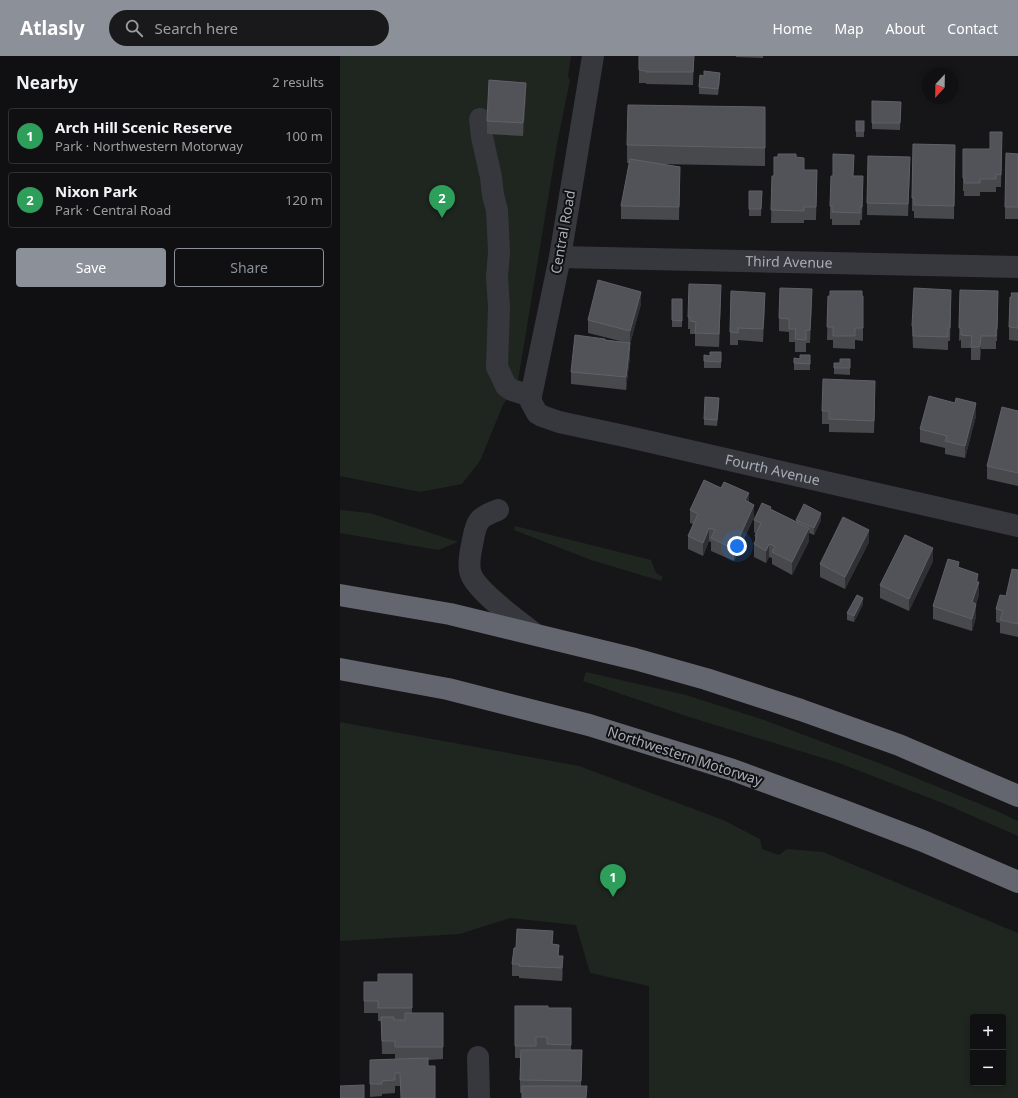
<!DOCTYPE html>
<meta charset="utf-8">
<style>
:root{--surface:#101012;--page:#19191b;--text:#f1f3f6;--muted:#9c9d9f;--line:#303032;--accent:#8c9099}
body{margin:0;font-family:"Noto Sans",sans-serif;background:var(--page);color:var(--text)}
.controls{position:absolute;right:12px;bottom:12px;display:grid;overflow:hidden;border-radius:4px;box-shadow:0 2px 6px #0003}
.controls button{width:36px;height:36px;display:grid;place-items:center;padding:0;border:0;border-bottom:1px solid var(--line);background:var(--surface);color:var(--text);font:20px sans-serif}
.compass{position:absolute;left:582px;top:12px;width:36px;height:36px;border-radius:50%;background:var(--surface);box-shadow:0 2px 6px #0003;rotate:202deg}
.you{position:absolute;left:397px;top:490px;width:14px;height:14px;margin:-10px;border:3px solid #fff;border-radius:50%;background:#1a73e8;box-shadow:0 0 0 6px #1a73e833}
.badge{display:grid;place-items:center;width:26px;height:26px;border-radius:50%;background:var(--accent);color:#fff;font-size:13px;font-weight:700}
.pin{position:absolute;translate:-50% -33px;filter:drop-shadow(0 1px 2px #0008)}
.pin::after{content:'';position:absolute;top:21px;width:14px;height:12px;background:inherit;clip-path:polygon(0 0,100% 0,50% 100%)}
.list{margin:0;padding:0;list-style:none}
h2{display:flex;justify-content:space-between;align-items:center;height:52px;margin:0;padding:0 16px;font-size:17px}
h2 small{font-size:13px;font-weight:400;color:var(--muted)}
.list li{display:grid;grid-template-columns:26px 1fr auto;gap:12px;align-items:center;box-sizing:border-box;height:56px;margin:0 8px 8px;padding:0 8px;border:1px solid var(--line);border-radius:4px}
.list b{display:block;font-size:15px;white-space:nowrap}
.list p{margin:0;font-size:13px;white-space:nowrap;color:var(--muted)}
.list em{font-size:13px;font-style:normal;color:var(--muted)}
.actions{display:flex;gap:8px;padding:12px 16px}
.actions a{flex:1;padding:9px 0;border:1px solid var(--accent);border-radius:4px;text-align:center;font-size:14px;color:var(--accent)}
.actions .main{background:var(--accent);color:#fff}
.icon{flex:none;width:22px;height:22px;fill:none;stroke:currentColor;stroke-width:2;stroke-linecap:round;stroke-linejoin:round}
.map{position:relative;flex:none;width:678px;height:1042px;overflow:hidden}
header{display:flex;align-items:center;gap:24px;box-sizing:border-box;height:56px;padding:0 20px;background:var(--accent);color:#fff}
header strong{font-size:19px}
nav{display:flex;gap:22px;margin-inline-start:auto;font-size:14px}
.search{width:280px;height:36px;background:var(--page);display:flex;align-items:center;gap:10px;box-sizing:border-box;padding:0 14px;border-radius:22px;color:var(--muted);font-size:15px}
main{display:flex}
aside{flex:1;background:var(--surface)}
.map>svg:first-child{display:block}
.green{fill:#1e261f;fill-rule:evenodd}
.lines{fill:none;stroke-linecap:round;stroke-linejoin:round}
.minor{stroke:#37383d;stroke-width:22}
.highway{stroke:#63666e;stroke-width:22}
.wall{fill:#47494d}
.shaded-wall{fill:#2f3033}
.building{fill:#525359;stroke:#5f6168}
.labels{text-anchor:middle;stroke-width:4;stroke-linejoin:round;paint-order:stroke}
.street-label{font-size:14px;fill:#a8adb8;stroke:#111113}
</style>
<header>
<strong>Atlasly</strong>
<div class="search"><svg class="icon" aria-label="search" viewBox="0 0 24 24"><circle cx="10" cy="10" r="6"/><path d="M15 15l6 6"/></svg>Search here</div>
<nav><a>Home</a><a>Map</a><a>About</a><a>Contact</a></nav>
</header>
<main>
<aside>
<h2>Nearby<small>2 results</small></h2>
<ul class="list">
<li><span class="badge" style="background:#2e9e5b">1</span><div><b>Arch Hill Scenic Reserve</b><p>Park · Northwestern Motorway</p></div><em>100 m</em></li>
<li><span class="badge" style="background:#2e9e5b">2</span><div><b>Nixon Park</b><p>Park · Central Road</p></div><em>120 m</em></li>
</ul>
<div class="actions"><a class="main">Save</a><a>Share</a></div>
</aside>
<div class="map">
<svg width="678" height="1042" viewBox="0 0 678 1042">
<rect width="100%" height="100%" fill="#161618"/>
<g class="green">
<polygon points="0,0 231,0 228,21 230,24 217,88 178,325 163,349 140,405 122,428 80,436 0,420"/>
<polygon points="0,454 30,457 118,486 98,494 0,477"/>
<polygon points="175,470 311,504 316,517 323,521 321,525 251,504 174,474"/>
<polygon points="246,616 346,639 421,663 544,709 657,755 678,765 678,780 605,748 499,707 346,660 243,625"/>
<path d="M0,666L239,710L383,764L420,783L422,793L439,799L447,793L483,796L678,877V1042H309V930L250,917L236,869L170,862L120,878L0,885ZM633,961H663V1027H633Z"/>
</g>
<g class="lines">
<g class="minor">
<path id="s1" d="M253,0L220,201L191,340V346L197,357L202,360L219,366L289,381L678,470"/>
<polyline points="140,63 142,81 151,121 153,139 157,154 159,196 157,221 159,251 157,311 166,330 172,334 191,340"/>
<path id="s2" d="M220,201L678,211"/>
<path d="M158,454C139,461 136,465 133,484C131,494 128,504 130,515C133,533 180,566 195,578"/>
<polyline points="138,1001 139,1042"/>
</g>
<g class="highway">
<polyline points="0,539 110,558 295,603 366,623 461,654 559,689 678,740"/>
<polyline points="0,613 108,633 249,669 393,714 502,754 583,785 678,826"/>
</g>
</g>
<g class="wall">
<polygon points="299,0 354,0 353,29 306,28 306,27 299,27"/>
<polygon points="396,0 423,0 423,2 396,1"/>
<polygon points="380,24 378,39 359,38 359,31"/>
<polygon points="186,40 183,80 147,78 147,65"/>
<polygon points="532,45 561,46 560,74 532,73"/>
<polygon points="524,65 524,81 516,81 516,75"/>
<polygon points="425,69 425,110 319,108 340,111 339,164 281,163 281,150 289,107 287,107 287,89"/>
<polygon points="662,89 661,131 656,131 656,136 640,136 640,140 624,140 624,135 623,135 623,93 650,93"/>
<polygon points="678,98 678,163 665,163 665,151"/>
<polygon points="456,101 464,114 477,127 476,164 464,164 464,167 431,167 432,120 434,120"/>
<polygon points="615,101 614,163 574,162 574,155 572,155 572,142"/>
<polygon points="570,113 568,160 527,159 527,147"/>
<polygon points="514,120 523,133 522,164 520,164 520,169 492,169 492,163 490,163 490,150"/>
<polygon points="409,135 422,135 421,160 409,160"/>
<polygon points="620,234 658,247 657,285 656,285 656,293 641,293 640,304 631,304 631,292 621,292 621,284 619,285"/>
<polygon points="678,237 678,285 669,284 669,271 671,241"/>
<polygon points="488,240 523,240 523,285 515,284 515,293 493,292 493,284 487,284"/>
<polygon points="381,242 379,291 355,290 355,278 350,278 350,273 348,273 348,261"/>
<rect x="332" y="243" width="10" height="28"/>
<polygon points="472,246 470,287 466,287 466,296 455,296 455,286 449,286 449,276 439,275 439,262"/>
<polygon points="611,246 610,285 608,285 608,294 573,292 572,270"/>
<polygon points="301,248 290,288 290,300 286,334 231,328 231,316 265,284 284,286 248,277 248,264"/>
<polygon points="425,249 423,286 398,284 398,289 390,289 390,276"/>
<polygon points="381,296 381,312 364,312 364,305 370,300"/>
<polygon points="454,302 460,303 470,306 470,314 454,314"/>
<polygon points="510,303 510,319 494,318 494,307 500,307"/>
<polygon points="535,338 534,377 489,376 489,368 482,368 482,355"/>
<polygon points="379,348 377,370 364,369 364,363"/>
<polygon points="678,355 678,430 647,423 647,410"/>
<polygon points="636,360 625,402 605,398 605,392 580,386 580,373"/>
<polygon points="409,446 414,461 394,505 371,495 371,486 369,485 363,500 348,493 348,480 353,468 350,467 350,454"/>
<polygon points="431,453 456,466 456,464 481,464 474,479 469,477 469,485 452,519 432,508 432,502 429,501 426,507 414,501 414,488 415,486 415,480 416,478 414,476 414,464"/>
<polygon points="529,486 505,533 480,521 480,508"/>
<polygon points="593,505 569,555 540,542 540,529"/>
<polygon points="619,512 638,526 639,539 636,548 636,561 632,575 593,563 593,550"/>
<polygon points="678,514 678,581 660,577 660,567 656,566 656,553 666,540"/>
<polygon points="523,548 514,566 507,564 507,557"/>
<polygon points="213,888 219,900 223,913 222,925 179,922 179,920 172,920 172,908 176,892"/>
<polygon points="72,918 72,957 103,957 103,1003 88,1004 60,1030 55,1030 55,1037 42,1038 42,1040 30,1041 30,1004 55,1003 55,998 42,998 41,965 38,965 38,957 24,957 24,926 38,926"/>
<polygon points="175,950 208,952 231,952 231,994 242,994 241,1030 180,1037 180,1002 175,1002"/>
</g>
<g class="shaded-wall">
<polygon points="380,17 380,24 378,39 378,33"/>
<polygon points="186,27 186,40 183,80 183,67"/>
<polygon points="381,229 381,242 379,291 379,278"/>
<polygon points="472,233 472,246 470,287 470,274"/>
<polygon points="611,234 611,246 610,285 610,272"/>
<polygon points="301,236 301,248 290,288 290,275"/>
<polygon points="425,237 425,249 423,286 423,273"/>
<polygon points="641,280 641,293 640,304 640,291"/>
<polygon points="290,287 290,300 286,334 286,321"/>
<polygon points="535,325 535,338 534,377 534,365"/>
<polygon points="636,347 636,360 625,402 625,390"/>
<polygon points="409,437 409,450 405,444"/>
<polygon points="414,449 414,461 394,505 394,493"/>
<polygon points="481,457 481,464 474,479 474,472"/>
<polygon points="369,472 369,485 363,500 363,487"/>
<polygon points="469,472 469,485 452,519 452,506"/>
<polygon points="529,474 529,486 505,533 505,521"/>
<polygon points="429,488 429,501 426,507 426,495"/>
<polygon points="593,492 593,505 569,555 569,543"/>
<polygon points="638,518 639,539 632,559 632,546 636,526"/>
<polygon points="523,542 523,548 514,566 514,560"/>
<polygon points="636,548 636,561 632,575 632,563"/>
<polygon points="223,900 223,913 222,925 222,912"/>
</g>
<g class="building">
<polygon points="299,0 354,0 353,16 306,16 306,15 299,14"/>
<polygon points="364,15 380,17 378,33 359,31 360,19 364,20"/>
<polygon points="149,24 186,27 183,67 147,65"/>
<polygon points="532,45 561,46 560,67 532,67"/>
<polygon points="288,49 425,51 425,92 287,89"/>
<rect x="516" y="65" width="8" height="10"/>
<polygon points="650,76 662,76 661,119 656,118 656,123 640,123 640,127 624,127 625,123 623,122 623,93 650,93"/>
<polygon points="573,88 615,89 614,150 574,149 574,142 572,142"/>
<polygon points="666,97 678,98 678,151 665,151"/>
<polygon points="438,98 456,98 456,101 464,102 464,114 477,114 476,151 464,151 464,155 431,154 432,120 434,120 434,101 438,101"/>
<polygon points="493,98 514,99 513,120 523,120 522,151 520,151 520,157 492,156 492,150 490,150 491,120 493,120"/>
<polygon points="528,100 570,101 568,148 527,147"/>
<polygon points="290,103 340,111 339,151 281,150"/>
<polygon points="409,135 422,135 421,153 409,153"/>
<polygon points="258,224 301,236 290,275 248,264"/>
<polygon points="349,228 381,229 379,278 355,277 356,266 350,265 350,261 348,261"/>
<polygon points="440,232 472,233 470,274 466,274 466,284 455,283 456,273 449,273 449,263 439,262"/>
<polygon points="574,232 611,234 610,272 608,272 608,281 573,280 573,270 572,270"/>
<polygon points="620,234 658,235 657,273 656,273 656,280 641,280 640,291 631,291 632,280 621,279 621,272 619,272"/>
<polygon points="391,235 425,237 423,273 398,272 398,277 390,276"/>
<polygon points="490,235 522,235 522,240 523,240 523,272 515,272 515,280 493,280 493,271 487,271 488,240 490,240"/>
<polygon points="671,237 678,237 678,272 669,271 670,241 672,241"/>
<polygon points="332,243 342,243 342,265 332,264"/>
<polygon points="235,279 265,283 265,284 290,287 286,321 231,316"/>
<polygon points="370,296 381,296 381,306 364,305 364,299 370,300"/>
<polygon points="460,299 470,299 470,308 454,307 454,302 460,303"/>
<polygon points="500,303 510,303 510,312 494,312 494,307 500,307"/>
<polygon points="483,323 535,325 534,365 489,363 489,355 482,355"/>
<polygon points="589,340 615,347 616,342 636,347 625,390 605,385 607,380 580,373"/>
<polygon points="365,341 379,342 377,364 364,363"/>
<polygon points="662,351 678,355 678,417 647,410"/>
<polygon points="364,424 381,432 384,426 409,437 405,444 414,449 394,493 371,482 375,474 369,472 363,487 348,480 358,458 350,454"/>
<polygon points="422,447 431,451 430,453 469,472 452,506 432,496 435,490 429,488 426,495 414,488 417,481 415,480 421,467 414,464"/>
<polygon points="464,448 481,457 474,472 456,464"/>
<polygon points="503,461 529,474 505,521 480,508"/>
<polygon points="565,479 593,492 569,543 540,529"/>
<polygon points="608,503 619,506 618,511 638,518 636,526 639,526 632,546 636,548 632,563 593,550"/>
<polygon points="672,513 678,514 678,568 660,564 663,555 656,553 660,539 666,540"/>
<polygon points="517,539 523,542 514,560 507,557"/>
<polygon points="177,873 213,875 212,888 219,889 218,900 223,900 222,912 179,910 179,908 172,908 174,892 176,892"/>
<polygon points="38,918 72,918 72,952 38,952 38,945 24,945 24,926 38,926"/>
<polygon points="175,950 208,950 208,952 231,952 231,989 207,988 207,981 196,981 196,990 175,990"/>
<polygon points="65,957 103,957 103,991 55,991 55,985 42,985 41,961 54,961 54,964 65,964"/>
<polygon points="181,994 242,994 241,1025 180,1024"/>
<polygon points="88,1002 88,1010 95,1010 95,1042 61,1042 60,1017 55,1017 55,1024 42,1025 42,1028 30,1028 30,1004"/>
<polygon points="24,1029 24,1042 0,1042 0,1030"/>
<polygon points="182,1030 247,1030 246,1042 182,1042"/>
</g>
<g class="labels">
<g class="street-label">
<text transform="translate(223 176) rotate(-80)" y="5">Central Road</text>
<text dy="5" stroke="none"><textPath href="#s2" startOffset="229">Third Avenue</textPath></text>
<text dy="5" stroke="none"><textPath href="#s1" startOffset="607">Fourth Avenue</textPath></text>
<text transform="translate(345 700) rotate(18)" y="5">Northwestern Motorway</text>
</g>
</g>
</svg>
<div class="controls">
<button>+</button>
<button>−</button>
</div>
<svg class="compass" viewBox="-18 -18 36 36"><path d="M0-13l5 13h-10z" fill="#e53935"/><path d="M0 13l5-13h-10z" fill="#9c9d9f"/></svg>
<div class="you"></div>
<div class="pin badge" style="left:273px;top:841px;background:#2e9e5b">1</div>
<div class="pin badge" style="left:102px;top:162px;background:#2e9e5b">2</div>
</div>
</main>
